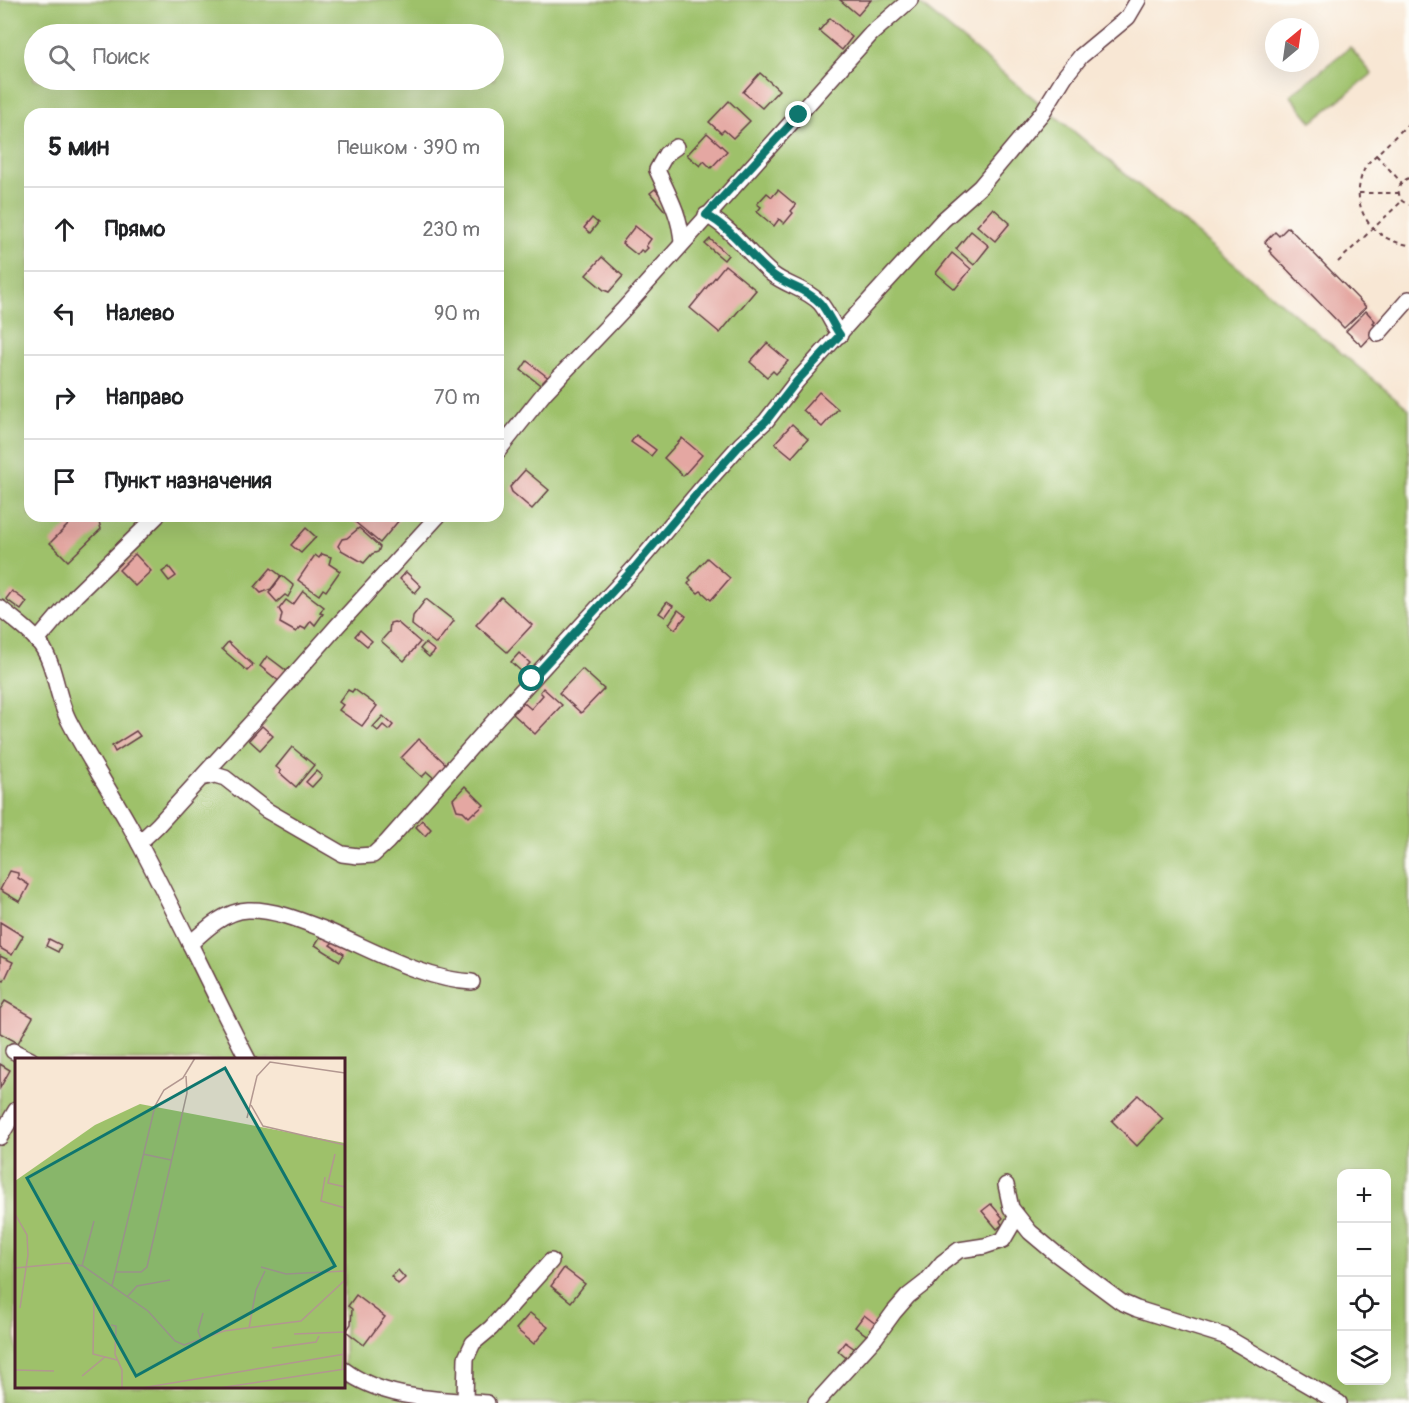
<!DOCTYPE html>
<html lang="ru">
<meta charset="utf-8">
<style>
:root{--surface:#fff;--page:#f2f2f2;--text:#202124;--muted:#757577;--line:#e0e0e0}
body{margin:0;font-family:Pangolin,sans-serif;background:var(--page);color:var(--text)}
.controls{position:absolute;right:18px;bottom:18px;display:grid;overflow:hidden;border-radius:12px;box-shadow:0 6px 24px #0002}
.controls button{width:54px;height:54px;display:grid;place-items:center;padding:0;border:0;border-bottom:2px solid var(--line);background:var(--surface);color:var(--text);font:30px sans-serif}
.compass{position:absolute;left:1265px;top:18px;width:54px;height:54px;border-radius:50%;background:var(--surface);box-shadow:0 6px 24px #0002;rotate:29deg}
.stop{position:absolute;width:18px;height:18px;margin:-14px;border:4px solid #0f766e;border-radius:50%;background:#fff}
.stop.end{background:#0f766e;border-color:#fff;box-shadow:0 2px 6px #0008}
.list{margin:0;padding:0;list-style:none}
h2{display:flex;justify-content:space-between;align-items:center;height:78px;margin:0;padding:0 24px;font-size:26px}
h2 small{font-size:20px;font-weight:400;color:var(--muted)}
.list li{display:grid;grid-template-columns:39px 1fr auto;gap:18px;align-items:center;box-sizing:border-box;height:84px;padding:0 24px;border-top:2px solid var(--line)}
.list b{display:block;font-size:22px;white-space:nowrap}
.list em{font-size:20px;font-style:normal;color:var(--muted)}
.icon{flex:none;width:33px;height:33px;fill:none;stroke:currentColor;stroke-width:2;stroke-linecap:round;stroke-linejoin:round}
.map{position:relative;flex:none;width:1409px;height:1403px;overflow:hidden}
.search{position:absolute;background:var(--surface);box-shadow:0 6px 24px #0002;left:24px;top:24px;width:480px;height:66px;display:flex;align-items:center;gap:15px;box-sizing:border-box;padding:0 21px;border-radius:33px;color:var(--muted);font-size:22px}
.panel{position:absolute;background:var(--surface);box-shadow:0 6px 24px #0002;left:24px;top:108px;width:480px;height:414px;border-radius:18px}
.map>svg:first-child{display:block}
.green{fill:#9ec16a;stroke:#74704a;stroke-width:1.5;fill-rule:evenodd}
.building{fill:#e4a7a2}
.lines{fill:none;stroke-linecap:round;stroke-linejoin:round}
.minor-casing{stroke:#643d44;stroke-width:18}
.path{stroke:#643d44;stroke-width:2;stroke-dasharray:4.5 4.5;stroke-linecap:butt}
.minor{stroke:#fff;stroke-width:15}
.route{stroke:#0f766e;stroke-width:8}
.inset-road{fill:none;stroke:#b29790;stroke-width:1.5}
.view{fill:#0f766e;fill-opacity:0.15;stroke:#0f766e;stroke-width:3}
.inset-edge{fill:none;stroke:#4a1f2b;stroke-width:3}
</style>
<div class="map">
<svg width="1409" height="1403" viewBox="0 0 1409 1403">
<rect width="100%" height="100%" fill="#fdfcf7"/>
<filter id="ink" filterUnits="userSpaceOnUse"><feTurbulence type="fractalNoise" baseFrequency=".0167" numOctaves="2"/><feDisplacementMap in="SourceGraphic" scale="12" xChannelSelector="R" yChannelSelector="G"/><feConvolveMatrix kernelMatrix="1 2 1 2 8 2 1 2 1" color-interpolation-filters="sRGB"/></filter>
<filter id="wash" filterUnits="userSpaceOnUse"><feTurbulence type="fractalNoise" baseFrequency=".008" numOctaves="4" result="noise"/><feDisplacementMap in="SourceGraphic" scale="24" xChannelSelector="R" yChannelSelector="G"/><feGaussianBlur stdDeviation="1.35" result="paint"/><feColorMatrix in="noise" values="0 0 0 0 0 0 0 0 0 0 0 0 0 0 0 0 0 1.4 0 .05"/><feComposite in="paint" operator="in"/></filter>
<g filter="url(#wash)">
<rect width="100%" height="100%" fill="#f8e7d4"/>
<g class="green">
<path d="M0,0H915L1409,409V1403H0ZM34,34H494V80H34ZM30,114H498V516H30ZM16,1060H344V1386H16ZM1342,1174H1386V1380H1342Z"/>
<polygon points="1350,47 1372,74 1312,122 1290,95"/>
</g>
<g id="blocks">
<g class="building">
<polygon points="840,0 871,0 858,15"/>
<polygon points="830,18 852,37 842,50 819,31"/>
<polygon points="760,73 779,90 762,108 743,92"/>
<polygon points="729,101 750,121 733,138 724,130 721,133 709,122"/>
<polygon points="707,133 727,151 711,168 704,161 700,166 687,155"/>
<polygon points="655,189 670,207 665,211 650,193"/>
<polygon points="778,190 796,205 791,211 793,213 784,224 779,219 774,226 757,212 761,207 757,204 767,193 772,197"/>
<polygon points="993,208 1010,223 995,241 977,226"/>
<polygon points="592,218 598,223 590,233 584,228"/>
<polygon points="635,226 651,239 646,246 648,248 644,252 641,250 637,255 622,243"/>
<polygon points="1288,227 1366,307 1344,328 1269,251 1271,249 1265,242 1275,232 1279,236"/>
<polygon points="971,231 989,246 974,265 956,249"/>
<polygon points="710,239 728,255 724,260 705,244"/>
<polygon points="952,253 971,269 955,289 936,273"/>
<polygon points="602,257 623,276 609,292 604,290 586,275"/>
<polygon points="725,265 756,290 720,333 690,308"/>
<polygon points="1366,311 1375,321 1373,323 1379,328 1362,346 1346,331"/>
<polygon points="767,343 788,361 776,374 773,371 767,377 750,362"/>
<polygon points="527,361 550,379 543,387 521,370"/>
<polygon points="819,392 838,409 822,427 803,410"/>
<polygon points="792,424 808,439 792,457 775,443"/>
<polygon points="636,435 656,450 651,456 631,442"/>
<polygon points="682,438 702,455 683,476 664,458"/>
<polygon points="525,470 549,490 532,509 512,492 510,487"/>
<polygon points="63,516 91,516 99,522 101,529 68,561 50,543 70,523"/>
<polygon points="360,516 397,516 400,519 380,543 355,522"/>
<polygon points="306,528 316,537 301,553 291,545"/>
<polygon points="359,528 380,547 378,552 372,554 364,563 341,550 338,546 342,539 347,538"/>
<polygon points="135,554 151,571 135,586 119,570"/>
<polygon points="322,554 331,557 329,564 340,571 326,591 323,589 319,595 298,580 315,555 319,558"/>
<polygon points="707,558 730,578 711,600 701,591 698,593 688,584 691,580 689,578"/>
<polygon points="169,567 176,576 169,581 162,572"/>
<polygon points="271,568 281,576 271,589 261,593 255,587"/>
<polygon points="406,572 421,586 415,593 400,579"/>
<polygon points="282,576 294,586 288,597 285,595 277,602 269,593"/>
<polygon points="12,591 27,602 21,610 6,599"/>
<polygon points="303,591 324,607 320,613 323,614 315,625 311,621 305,629 301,627 296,632 280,623 282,614 279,609 286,600 293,605"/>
<polygon points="501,597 532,625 507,652 476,625"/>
<polygon points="426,599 454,621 436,644 412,625 413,616"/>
<polygon points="667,602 673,606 665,617 659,613"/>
<polygon points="678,610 686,616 675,629 669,624"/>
<polygon points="394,622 398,623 420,642 404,661 381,641 389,632 390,623"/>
<polygon points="360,630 372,641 367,646 355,636"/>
<polygon points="228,642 253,665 247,671 222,649"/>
<polygon points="425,643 435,651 429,657 420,649"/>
<polygon points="519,653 530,663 522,672 511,662"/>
<polygon points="267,656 288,672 280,682 260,666"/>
<polygon points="582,669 604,689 581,713 559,693"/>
<polygon points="543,688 562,705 535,734 513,714 523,702 531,709 543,695 540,692"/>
<polygon points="354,689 377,706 362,726 339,710 343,705 339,702 348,690 352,692"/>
<polygon points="383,716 393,725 389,730 383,725 378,731 373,727"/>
<polygon points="262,726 273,736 260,750 249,740"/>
<polygon points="136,731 140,736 115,752 112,746"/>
<polygon points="419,739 447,765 435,779 427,772 422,777 401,758"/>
<polygon points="292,747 314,765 296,787 280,773 281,771 276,767"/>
<polygon points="316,771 322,776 312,787 306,782"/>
<polygon points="465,786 484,805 475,813 474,812 469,817 463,811 457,810 453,799"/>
<polygon points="422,820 431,829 425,836 416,827"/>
<polygon points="10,871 18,873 18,878 29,885 20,902 0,890"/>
<polygon points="0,922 23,936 12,955 0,948"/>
<polygon points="325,935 334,941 330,945 344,954 340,961 315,945 320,937 323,938"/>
<polygon points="49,939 61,945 58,952 46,946"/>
<polygon points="0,956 13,962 4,981 0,979"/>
<polygon points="5,1001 33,1017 18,1043 0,1033 0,1009"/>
<polygon points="0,1064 10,1070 0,1088"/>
<polygon points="1138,1095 1163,1119 1137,1146 1112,1121"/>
<polygon points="991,1204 1003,1218 1000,1221 1002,1225 997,1229 982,1211"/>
<polygon points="564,1268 585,1284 571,1302 551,1286"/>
<polygon points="398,1270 405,1278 398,1284 391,1276"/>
<polygon points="356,1295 385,1317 364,1345 346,1331 351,1324 352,1309 348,1306"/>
<polygon points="530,1313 548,1327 534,1344 516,1329"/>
<polygon points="864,1315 877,1325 868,1336 855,1327"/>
<polygon points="845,1342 855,1349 850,1361 838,1351"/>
</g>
</g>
</g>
<g filter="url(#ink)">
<use href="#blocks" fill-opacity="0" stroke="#643d44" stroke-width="1.5"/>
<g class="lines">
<defs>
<g id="minor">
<path d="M676,147L666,154L657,170C668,194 681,217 682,243"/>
<path d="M706,215C732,228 750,256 772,274C787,286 807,289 820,303C826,309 834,327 840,335"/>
<polyline points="1378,334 1409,299"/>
<polyline points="498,451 545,392 622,311 871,34 910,0"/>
<path d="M0,608C13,619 31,631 41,645C55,664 57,699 69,721C88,758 111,792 131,828C172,904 208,983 248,1060"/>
<polyline points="37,641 76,595 157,516"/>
<polyline points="201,778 215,775 225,778 266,810 342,854 358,856 373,855 387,842 495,720 635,567 701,489 741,444 766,421 797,381 856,315 943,220 980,187 1042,113 1065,76 1081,56 1128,17 1138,0"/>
<polyline points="139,843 158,825 271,701 338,625 438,516"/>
<path d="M190,944C206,929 225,911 248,910C273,909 300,920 323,929C369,948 423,980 472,982"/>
<polyline points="13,1051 31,1060"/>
<polyline points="0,1137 16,1110"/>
<polyline points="1006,1185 1011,1208 1030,1232 1055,1253 1121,1302 1137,1309 1224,1336 1339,1403"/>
<path d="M344,1370C384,1400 438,1399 487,1403"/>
<polyline points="465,1401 466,1358 473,1343 491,1328 551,1261"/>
<polyline points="816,1403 875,1338 894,1312 908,1296 926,1282 942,1263 959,1250 985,1246 1003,1240 1017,1216"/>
</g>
</defs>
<use href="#minor" class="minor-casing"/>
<g class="path">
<path d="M1409,123L1367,164C1346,201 1367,239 1409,245"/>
<polyline points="1376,155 1402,183"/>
<path d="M1409,178C1398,182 1396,192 1402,201L1409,205"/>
<polyline points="1359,193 1398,193"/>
<polyline points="1338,262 1402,201"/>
</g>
<use href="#minor" class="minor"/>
</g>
</g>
<g class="lines" filter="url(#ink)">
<path class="route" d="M532,679L635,567L701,489L741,444L766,421L797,381L840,335C834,327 826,309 820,303C807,289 787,286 772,274C749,256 732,228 706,215L799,115"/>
</g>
<g transform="translate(15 1058)">
<rect width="330" height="330" fill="#f8e7d4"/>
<path d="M125,46L330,85V330H0V123L80,67Z" fill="#9ec16a"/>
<path class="inset-road" d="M236,47L248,68L330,87M232,60L242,18L255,4L330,15M128,96L156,102M320,96L313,125L330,129M310,119L306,143L330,150M0,156L12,177L13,197L5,250M67,208L79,163M246,209L271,216L330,213M0,210L52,205L68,208L133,253L160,283L169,287L209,273L286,263L330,222M101,214H126L132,209L172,35L171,18M97,228L140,48L149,32L168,20L180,0M112,239L122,228L155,222M79,242L78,296L102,302M96,267L101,268L100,296L107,312V330M234,270L241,232L250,213M279,276L329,274M186,281L183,273L188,255M257,290L301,284L304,278M0,312L39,313M327,312L330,270M67,318L90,299M127,330L330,296M204,330L330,311"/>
<path class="view" d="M210,10L320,208L121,318L12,120Z"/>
<rect width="330" height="330" class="inset-edge"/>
</g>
</svg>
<div class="controls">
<button>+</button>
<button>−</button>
<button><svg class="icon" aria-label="locate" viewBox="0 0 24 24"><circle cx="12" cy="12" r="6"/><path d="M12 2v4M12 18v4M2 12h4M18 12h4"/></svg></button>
<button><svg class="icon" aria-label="layers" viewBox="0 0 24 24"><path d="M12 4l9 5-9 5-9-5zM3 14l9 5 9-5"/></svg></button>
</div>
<svg class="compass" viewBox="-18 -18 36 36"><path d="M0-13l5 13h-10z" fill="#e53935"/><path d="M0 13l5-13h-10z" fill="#757577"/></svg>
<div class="stop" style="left:532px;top:679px"></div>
<div class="stop end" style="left:799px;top:115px"></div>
<div class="search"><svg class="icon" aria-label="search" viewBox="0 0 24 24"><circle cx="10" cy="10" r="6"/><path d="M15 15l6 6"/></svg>Поиск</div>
<section class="panel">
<h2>5 мин<small>Пешком · 390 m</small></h2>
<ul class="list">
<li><svg class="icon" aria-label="ahead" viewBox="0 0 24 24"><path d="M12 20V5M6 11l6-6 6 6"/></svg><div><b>Прямо</b></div><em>230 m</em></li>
<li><svg class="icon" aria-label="left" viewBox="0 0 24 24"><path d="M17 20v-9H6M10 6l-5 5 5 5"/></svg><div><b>Налево</b></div><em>90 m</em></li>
<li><svg class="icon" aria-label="right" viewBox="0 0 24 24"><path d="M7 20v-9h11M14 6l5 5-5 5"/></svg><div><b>Направо</b></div><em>70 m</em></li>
<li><svg class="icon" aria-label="arrive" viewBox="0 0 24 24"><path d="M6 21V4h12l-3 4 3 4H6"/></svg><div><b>Пункт назначения</b></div></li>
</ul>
</section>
</div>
